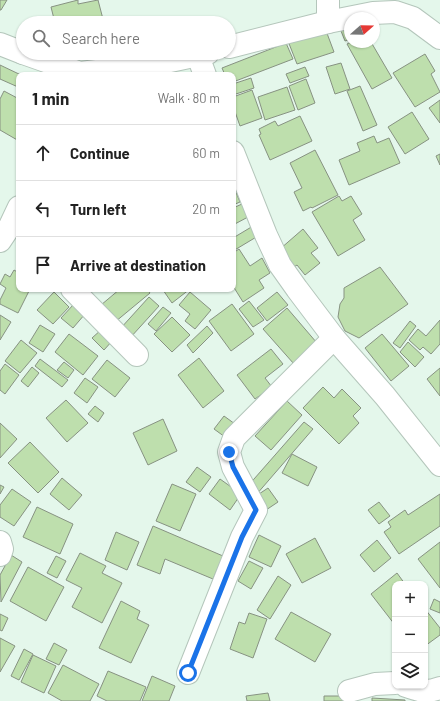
<!DOCTYPE html>
<meta charset="utf-8">
<style>
:root{--surface:#fff;--page:#f6f6f6;--text:#222;--muted:#767676;--line:#e0e0e0}
body{margin:0;font-family:Barlow,sans-serif;background:var(--page);color:var(--text)}
.controls{position:absolute;right:12px;bottom:12px;display:grid;overflow:hidden;border-radius:8px;box-shadow:0 1px 3px #0004}
.controls button{width:36px;height:36px;display:grid;place-items:center;padding:0;border:0;border-bottom:1px solid var(--line);background:var(--surface);color:var(--text);font:20px sans-serif}
.compass{position:absolute;left:344px;top:12px;width:36px;height:36px;border-radius:50%;background:var(--surface);box-shadow:0 1px 3px #0004;rotate:70deg}
.stop{position:absolute;width:12px;height:12px;margin:-9px;border:3px solid #1a73e8;border-radius:50%;background:#fff}
.stop.end{background:#1a73e8;border-color:#fff;box-shadow:0 1px 4px #0008}
.list{margin:0;padding:0;list-style:none}
h2{display:flex;justify-content:space-between;align-items:center;height:52px;margin:0;padding:0 16px;font-size:17px}
h2 small{font-size:13px;font-weight:400;color:var(--muted)}
.list li{display:grid;grid-template-columns:26px 1fr auto;gap:12px;align-items:center;box-sizing:border-box;height:56px;padding:0 16px;border-top:1px solid var(--line)}
.list b{display:block;font-size:15px;white-space:nowrap}
.list em{font-size:13px;font-style:normal;color:var(--muted)}
.icon{flex:none;width:22px;height:22px;fill:none;stroke:currentColor;stroke-width:2;stroke-linecap:round;stroke-linejoin:round}
.map{position:relative;flex:none;width:440px;height:701px;overflow:hidden}
.search{position:absolute;background:var(--surface);box-shadow:0 1px 3px #0004;left:16px;top:16px;width:220px;height:44px;display:flex;align-items:center;gap:10px;box-sizing:border-box;padding:0 14px;border-radius:22px;color:var(--muted);font-size:15px}
.panel{position:absolute;background:var(--surface);box-shadow:0 1px 3px #0004;left:16px;top:72px;width:220px;height:220px;border-radius:8px}
.map>svg:first-child{display:block}
.building{fill:#bedfad;stroke:#879282}
.lines{fill:none;stroke-linecap:round;stroke-linejoin:round}
.minor-casing{stroke:#b4c6bb;stroke-width:24}
.minor{stroke:#fff;stroke-width:22}
.route{stroke:#1a73e8;stroke-width:5}
</style>
<div class="map">
<svg width="440" height="701" viewBox="0 0 440 701">
<rect width="100%" height="100%" fill="#e4f7eb"/>
<g class="building">
<polygon points="0,0 7,0 1,10 0,10"/>
<polygon points="78,0 78,4 98,0 104,23 55,23 51,7"/>
<polygon points="350,21 350,39 345,41 339,26"/>
<polygon points="325,28 334,52 297,64 288,41"/>
<polygon points="351,42 371,42 392,78 372,89 347,44"/>
<polygon points="286,43 293,59 233,82 233,75 225,75 222,68"/>
<polygon points="425,54 435,71 431,74 440,92 415,107 393,73"/>
<polygon points="341,63 350,89 335,94 326,67"/>
<polygon points="0,65 21,75 19,75 18,87 0,79"/>
<polygon points="305,67 309,76 290,83 286,74"/>
<polygon points="251,78 254,88 233,95 233,84"/>
<polygon points="306,79 315,103 298,110 289,86"/>
<polygon points="360,86 377,125 363,131 347,91"/>
<polygon points="287,87 295,110 265,120 258,97"/>
<polygon points="252,90 262,118 240,126 233,106 233,97"/>
<polygon points="4,91 19,99 19,141 0,130 0,99"/>
<polygon points="440,100 440,123 429,108"/>
<polygon points="412,112 429,139 405,154 388,127"/>
<polygon points="300,116 312,141 270,160 259,135 261,134 259,129 275,121 278,126"/>
<polygon points="374,136 377,143 389,138 400,163 349,185 339,160 360,151 357,143"/>
<polygon points="315,150 338,195 312,208 311,207 303,211 294,192 302,188 290,163"/>
<polygon points="440,154 440,165 436,156"/>
<polygon points="233,185 240,202 233,205"/>
<polygon points="339,196 342,201 351,196 362,214 353,220 365,240 338,256 312,212"/>
<polygon points="242,204 248,217 233,225 233,208"/>
<polygon points="253,226 258,236 233,251 233,238"/>
<polygon points="303,229 318,248 311,253 320,263 305,275 297,265 294,267 280,249"/>
<polygon points="239,249 250,266 262,258 270,273 259,280 264,288 243,302 233,286 233,253"/>
<polygon points="380,267 408,304 359,338 345,331 338,317 340,304 344,298 344,288"/>
<polygon points="14,270 19,273 19,289 30,289 18,313 0,304 0,300 6,288 0,284 5,274 10,277"/>
<polygon points="120,289 147,289 150,293 115,322 101,305"/>
<polygon points="164,289 190,289 172,303 163,290"/>
<polygon points="54,292 69,307 53,324 37,310"/>
<polygon points="190,292 211,310 195,329 185,321 190,314 179,305"/>
<polygon points="277,292 288,305 267,321 257,308"/>
<polygon points="149,297 159,306 130,338 120,329"/>
<polygon points="249,301 264,320 253,327 239,309"/>
<polygon points="74,304 85,314 73,328 61,318"/>
<polygon points="232,304 254,334 231,351 209,321"/>
<polygon points="163,307 171,313 156,331 148,324"/>
<polygon points="287,308 317,343 294,364 263,329"/>
<polygon points="0,315 11,322 0,340"/>
<polygon points="172,317 190,335 172,352 154,334"/>
<polygon points="440,320 440,344 431,354 423,347 420,350 409,340 418,329 426,336"/>
<polygon points="410,321 416,326 400,348 393,343"/>
<polygon points="40,325 55,334 43,352 29,343"/>
<polygon points="207,326 213,333 193,353 187,345"/>
<polygon points="102,329 113,340 104,350 92,338"/>
<polygon points="69,334 98,356 83,375 55,352"/>
<polygon points="382,334 409,366 391,381 365,348"/>
<polygon points="21,340 37,353 20,373 5,361"/>
<polygon points="408,342 424,357 415,367 400,352"/>
<polygon points="271,349 283,364 265,378 272,387 255,399 237,375"/>
<polygon points="199,358 224,391 203,408 178,375"/>
<polygon points="40,359 68,380 62,387 35,366"/>
<polygon points="107,360 130,378 115,397 92,379"/>
<polygon points="64,362 74,370 68,378 57,370"/>
<polygon points="5,364 19,375 5,394 0,390 0,371"/>
<polygon points="32,367 39,373 28,387 21,381"/>
<polygon points="440,368 440,396 427,379"/>
<polygon points="85,378 98,387 87,403 74,393"/>
<polygon points="323,387 334,398 342,389 361,408 353,416 359,423 339,444 303,408"/>
<polygon points="66,400 88,423 67,442 46,418"/>
<polygon points="287,401 302,415 271,450 255,436"/>
<polygon points="95,406 104,413 98,422 88,414"/>
<polygon points="224,416 235,424 225,437 214,429"/>
<polygon points="163,419 177,451 148,465 133,433"/>
<polygon points="304,422 313,429 256,495 247,487"/>
<polygon points="0,423 17,439 0,458"/>
<polygon points="30,442 59,472 38,493 8,463"/>
<polygon points="292,454 317,467 308,486 282,473"/>
<polygon points="197,467 211,477 200,492 186,482"/>
<polygon points="62,478 82,495 69,510 50,494"/>
<polygon points="220,479 241,494 230,510 209,494"/>
<polygon points="172,484 196,494 180,531 156,521"/>
<polygon points="0,485 4,487 0,494"/>
<polygon points="268,488 278,502 266,510 256,496"/>
<polygon points="12,489 31,502 14,526 0,517 0,505"/>
<polygon points="440,494 440,526 399,554 384,532 391,527 388,522 405,510 408,515"/>
<polygon points="379,502 390,516 379,524 368,510"/>
<polygon points="37,507 73,524 60,554 23,537"/>
<polygon points="153,526 223,556 213,579 165,559 160,574 137,565"/>
<polygon points="116,532 139,542 127,570 105,560"/>
<polygon points="259,535 281,546 271,567 249,557"/>
<polygon points="315,538 331,568 302,583 286,554"/>
<polygon points="377,540 391,558 374,572 360,555"/>
<polygon points="440,542 440,588 418,559"/>
<polygon points="80,553 106,566 102,573 122,583 102,623 72,607 82,588 66,580"/>
<polygon points="11,555 22,562 1,602 0,575"/>
<polygon points="56,556 66,561 57,578 47,573"/>
<polygon points="249,561 263,568 251,589 238,581"/>
<polygon points="28,567 64,587 46,621 10,601"/>
<polygon points="397,573 405,584 395,584 395,625 371,594"/>
<polygon points="278,576 291,585 270,619 257,610"/>
<polygon points="434,599 440,602 440,613 430,609"/>
<polygon points="121,601 140,611 137,619 149,625 131,663 99,648"/>
<polygon points="425,609 440,628 440,635 425,646"/>
<polygon points="291,612 331,634 315,662 275,639"/>
<polygon points="249,613 267,619 253,658 230,649 239,622 245,624"/>
<polygon points="0,614 8,618 2,631 0,630"/>
<polygon points="0,638 15,646 0,672"/>
<polygon points="54,643 67,650 59,665 46,659"/>
<polygon points="24,649 33,654 19,680 11,676"/>
<polygon points="33,655 56,666 44,693 21,682"/>
<polygon points="63,665 99,684 90,701 62,701 48,693"/>
<polygon points="108,671 146,687 140,701 107,701 97,696"/>
<polygon points="152,676 175,686 169,701 142,701"/>
<polygon points="268,693 270,701 247,701 246,696"/>
<polygon points="324,696 344,696 345,701 324,701"/>
<polygon points="372,698 405,700 405,701 372,701"/>
</g>
<g class="lines">
<defs>
<g id="minor">
<polyline points="328,0 328,22"/>
<polyline points="0,44 23,53"/>
<polyline points="229,47 328,22 373,13 395,12 413,18 440,38"/>
<polyline points="23,53 80,73 156,64 208,53"/>
<polyline points="198,56 205,75"/>
<polyline points="233,152 266,235 280,265 297,289 334,338 385,396 440,465"/>
<polyline points="0,241 10,226 19,207"/>
<polyline points="72,289 137,355"/>
<polyline points="0,542 2,549 0,555"/>
<polyline points="188,673 242,537 256,510 233,467 229,452 234,438 334,338"/>
<path d="M406,686C420,691 426,693 440,688"/>
<polyline points="349,691 375,684 395,683"/>
</g>
</defs>
<use href="#minor" class="minor-casing"/>
<use href="#minor" class="minor"/>
</g>
<g class="lines">
<polyline class="route" points="188,673 242,537 256,510 233,467 229,452"/>
</g>
</svg>
<div class="controls">
<button>+</button>
<button>−</button>
<button><svg class="icon" aria-label="layers" viewBox="0 0 24 24"><path d="M12 4l9 5-9 5-9-5zM3 14l9 5 9-5"/></svg></button>
</div>
<svg class="compass" viewBox="-18 -18 36 36"><path d="M0-13l5 13h-10z" fill="#e53935"/><path d="M0 13l5-13h-10z" fill="#767676"/></svg>
<div class="stop" style="left:188px;top:673px"></div>
<div class="stop end" style="left:229px;top:452px"></div>
<div class="search"><svg class="icon" aria-label="search" viewBox="0 0 24 24"><circle cx="10" cy="10" r="6"/><path d="M15 15l6 6"/></svg>Search here</div>
<section class="panel">
<h2>1 min<small>Walk · 80 m</small></h2>
<ul class="list">
<li><svg class="icon" aria-label="ahead" viewBox="0 0 24 24"><path d="M12 20V5M6 11l6-6 6 6"/></svg><div><b>Continue</b></div><em>60 m</em></li>
<li><svg class="icon" aria-label="left" viewBox="0 0 24 24"><path d="M17 20v-9H6M10 6l-5 5 5 5"/></svg><div><b>Turn left</b></div><em>20 m</em></li>
<li><svg class="icon" aria-label="arrive" viewBox="0 0 24 24"><path d="M6 21V4h12l-3 4 3 4H6"/></svg><div><b>Arrive at destination</b></div></li>
</ul>
</section>
</div>
